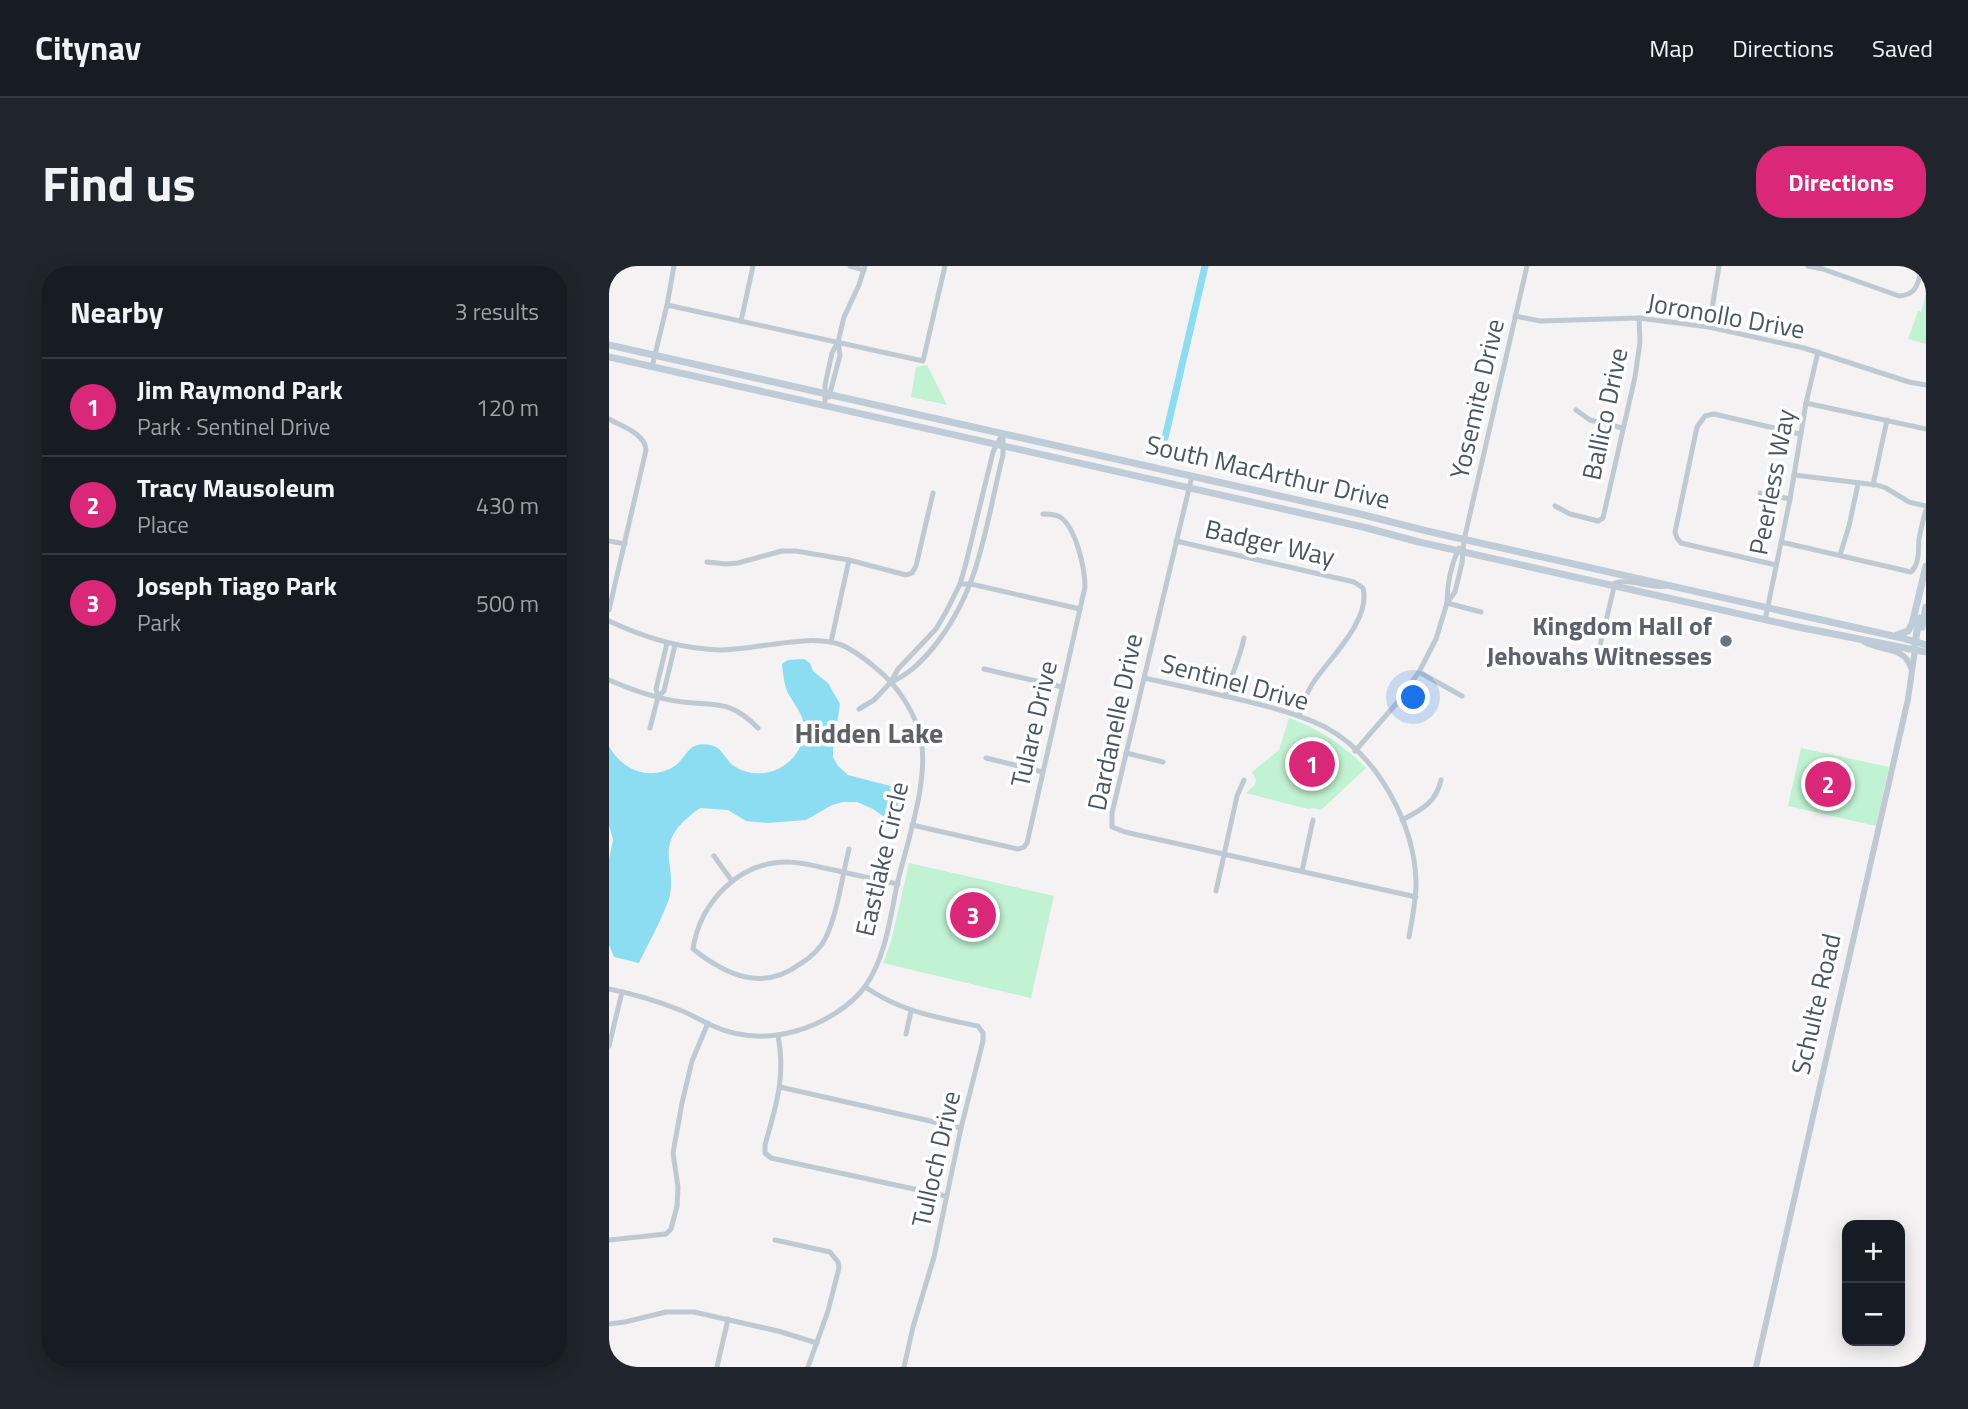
<!DOCTYPE html>
<meta charset="utf-8">
<style>
:root{--surface:#171b24;--page:#20242c;--text:#f1f3f6;--muted:#9ea1a6;--line:#363941;--accent:#db2777}
body{margin:0;font-family:"Titillium Web",sans-serif;background:var(--page);color:var(--text)}
.controls{position:absolute;right:21px;bottom:21px;display:grid;overflow:hidden;border-radius:14px;box-shadow:0 4px 18px #0003}
.controls button{width:63px;height:63px;display:grid;place-items:center;padding:0;border:0;border-bottom:2px solid var(--line);background:var(--surface);color:var(--text);font:35px sans-serif}
.you{position:absolute;left:805px;top:432px;width:24px;height:24px;margin:-18px;border:5px solid #fff;border-radius:50%;background:#1a73e8;box-shadow:0 0 0 10px #1a73e833}
.badge{display:grid;place-items:center;width:46px;height:46px;border-radius:50%;background:var(--accent);color:#fff;font-size:23px;font-weight:700}
.pin{position:absolute;translate:-50% -50%;border:4px solid #fff;box-shadow:0 2px 7px #0006}
.list{margin:0;padding:0;list-style:none}
h2{display:flex;justify-content:space-between;align-items:center;height:91px;margin:0;padding:0 28px;font-size:30px}
h2 small{font-size:23px;font-weight:400;color:var(--muted)}
.list li{display:grid;grid-template-columns:46px 1fr auto;gap:21px;align-items:center;box-sizing:border-box;height:98px;padding:0 28px;border-top:2px solid var(--line)}
.list b{display:block;font-size:26px;white-space:nowrap}
.list p{margin:0;font-size:23px;white-space:nowrap;color:var(--muted)}
.list em{font-size:23px;font-style:normal;color:var(--muted)}
.map{position:relative;flex:none;width:1317px;height:1101px;overflow:hidden;border-radius:28px}
header{display:flex;align-items:center;gap:42px;box-sizing:border-box;height:98px;padding:0 35px;background:var(--surface);border-bottom:2px solid var(--line)}
header strong{font-size:33px}
nav{display:flex;gap:38px;margin-inline-start:auto;font-size:24px}
.intro{display:flex;align-items:center;justify-content:space-between;box-sizing:border-box;height:168px;padding:0 42px}
h1{margin:0;font-size:49px}
.button{padding:18px 32px;border-radius:28px;background:var(--accent);color:#fff;font-size:24px;font-weight:700}
main{display:flex;gap:42px;padding:0 42px}
aside{flex:1;background:var(--surface);border-radius:28px;box-shadow:0 4px 18px #0003}
.map>svg:first-child{display:block}
.green{fill:#c0f2d3}
.water{fill:#8cddf1}
.lines{fill:none;stroke-linecap:round;stroke-linejoin:round}
.canal{stroke:#8cddf1;stroke-width:7}
.minor{stroke:#bfc9d2;stroke-width:5}
.tertiary{stroke:#bfc9d2;stroke-width:6}
.secondary{stroke:#bfcbd6;stroke-width:7}
.worship-dot{fill:#6b7280;stroke:#fff;stroke-width:2.5}
.labels{text-anchor:middle;stroke-width:7;stroke-linejoin:round;paint-order:stroke}
.street-label{font-size:26px;fill:#495661;stroke:#fff}
.worship-label{font-size:26px;font-weight:bold;fill:#5b616d;stroke:#fff;text-anchor:end}
.neighbourhood-label{font-size:28px;font-weight:bold;fill:#5e6267;stroke:#fff}
</style>
<header>
<strong>Citynav</strong>
<nav><a>Map</a><a>Directions</a><a>Saved</a></nav>
</header>
<div class="intro"><h1>Find us</h1><a class="button">Directions</a></div>
<main>
<aside>
<h2>Nearby<small>3 results</small></h2>
<ul class="list">
<li><span class="badge">1</span><div><b>Jim Raymond Park</b><p>Park · Sentinel Drive</p></div><em>120 m</em></li>
<li><span class="badge">2</span><div><b>Tracy Mausoleum</b><p>Place</p></div><em>430 m</em></li>
<li><span class="badge">3</span><div><b>Joseph Tiago Park</b><p>Park</p></div><em>500 m</em></li>
</ul>
</aside>
<div class="map">
<svg width="1317" height="1101" viewBox="0 0 1317 1101">
<rect width="100%" height="100%" fill="#f4f2f2"/>
<g class="green">
<polygon points="1317,26 1317,78 1299,73 1309,45 1312,46"/>
<polygon points="318,99 338,139 302,131 307,101"/>
<path d="M680,452C710,463 735,479 757,502L712,544L705,542L699,543L637,527L646,519L647,513L643,506L670,484Z"/>
<polygon points="1192,482 1280,501 1267,560 1179,540"/>
<polygon points="300,597 445,630 422,732 274,697 282,676"/>
</g>
<path class="water" d="M195,393L201,397L204,405L219,417L231,438L224,483V491L229,500L239,509L289,522C292,531 289,545 283,553H278L264,543L248,536H234L223,539L197,554L159,557L137,555L119,544L91,542C70,557 55,572 61,600C62,610 63,623 60,633C52,655 40,676 30,697L5,691L0,679V593L4,574L0,559V480C13,505 43,516 67,499C74,494 78,483 86,480C91,477 102,478 107,481C114,485 118,495 125,500C147,515 178,506 190,483C202,460 192,448 180,429C175,421 174,407 173,398L179,394Z"/>
<g class="lines">
<polyline class="canal" points="553,185 596,0"/>
<g class="minor">
<polyline points="65,0 58,39 314,95 336,0"/>
<polyline points="241,0 255,4"/>
<path d="M1199,0L1214,3L1290,30C1309,29 1309,16 1313,0"/>
<polyline points="906,50 931,55 1030,52 1100,61 1195,82 1300,116 1317,119"/>
<polyline points="132,55 144,0"/>
<polyline points="1100,61 1110,0"/>
<polyline points="43,101 58,39"/>
<polyline points="220,131 231,89 229,76"/>
<polyline points="1197,137 1317,163"/>
<polyline points="216,139 216,119 223,87 229,76 235,51 250,19 256,0"/>
<polyline points="967,144 981,154 1013,162"/>
<path d="M0,153C13,161 36,167 37,184L0,344"/>
<polyline points="1185,209 1268,219 1277,222 1300,236 1317,240"/>
<polyline points="583,210 503,547 503,561 516,566 807,631"/>
<polyline points="1264,219 1278,154"/>
<polyline points="1151,227 1181,233"/>
<polyline points="946,240 961,248 989,255 994,252 1026,111 1031,76 1030,52"/>
<polyline points="0,275 16,278"/>
<path d="M567,275L745,316L754,322C762,353 723,390 706,414C698,424 694,438 690,450"/>
<path d="M1172,276L1302,306C1311,297 1309,285 1310,273C1312,263 1314,254 1317,244"/>
<polyline points="1231,289 1240,260 1249,218"/>
<polyline points="98,296 117,298 129,297 173,285 187,285 240,294 297,309 303,307 307,300 324,227"/>
<polyline points="1167,299 1072,277 1068,272 1066,266 1088,161 1096,150 1105,148 1191,168"/>
<polyline points="351,318 362,318 471,343"/>
<path d="M838,337C838,319 842,299 850,282"/>
<polyline points="838,337 872,346"/>
<polyline points="1156,354 1181,233 1197,137 1209,86"/>
<path d="M0,355C36,372 72,383 112,384C148,384 206,365 237,381C248,387 259,395 268,403C289,420 306,446 312,473C320,516 298,576 288,619C281,652 277,690 257,719C242,741 212,758 187,765C159,773 131,772 104,760C93,755 83,749 71,744C48,735 24,728 0,723"/>
<polyline points="222,376 240,294"/>
<path d="M989,388L1006,317C1022,312 1040,323 1057,320"/>
<polyline points="375,403 453,421"/>
<polyline points="810,406 853,430"/>
<path d="M535,412C572,420 608,428 645,437C669,443 694,450 716,461C769,489 806,559 807,617C807,635 803,653 800,671"/>
<path d="M0,414C23,424 48,433 74,436C109,440 121,434 149,462"/>
<path d="M282,416C299,409 311,397 323,383C372,324 376,260 394,189V168"/>
<path d="M616,430C622,410 631,392 635,372"/>
<polyline points="49,431 55,425 66,379"/>
<polyline points="250,443 265,434 282,416 289,403 327,363 337,346 351,318 357,297 384,186 394,167"/>
<polyline points="41,462 49,431 47,423 58,377"/>
<polyline points="746,485 787,438 810,406 827,373 838,337 846,326 853,297 855,274 918,0"/>
<polyline points="517,487 554,496"/>
<polyline points="377,492 434,506"/>
<path d="M793,554C812,544 827,537 832,514"/>
<path d="M303,559L409,583L415,581L418,577L476,321C476,303 467,261 451,251C445,248 440,248 434,248"/>
<path d="M240,583C233,611 229,645 217,671C212,682 201,692 191,698C153,726 117,709 84,683C91,637 129,596 178,596C190,596 203,599 215,602C239,607 264,613 289,618"/>
<polyline points="105,590 123,615"/>
<polyline points="693,605 704,554"/>
<polyline points="607,625 628,530 635,514"/>
<path d="M256,721C293,746 326,751 369,760L374,767V775L352,862L325,991L304,1061L295,1101"/>
<polyline points="297,768 302,745"/>
<path d="M169,769C177,812 167,839 156,879V887L162,892L337,930"/>
<polyline points="0,780 13,726"/>
<polyline points="171,821 352,862"/>
<polyline points="0,974 57,968 62,963 68,940 69,921 64,887 73,837 83,795 99,757"/>
<polyline points="166,974 221,986 229,996 230,1002 219,1045 199,1101"/>
<polyline points="0,1058 16,1056 57,1046 85,1046 169,1065 208,1077"/>
<polyline points="108,1101 119,1053"/>
</g>
<g class="tertiary">
<path d="M1254,375C1271,386 1295,379 1302,402"/>
<polyline points="1147,1101 1299,433 1306,384"/>
</g>
<g class="secondary">
<polyline points="0,79 751,248 818,265 1293,372 1317,379"/>
<polyline points="0,91 754,261 810,276 1189,361 1317,386"/>
<polyline points="1313,361 1317,341"/>
<polyline points="1288,369 1299,365 1303,358 1317,300"/>
<polyline points="1306,378 1310,352"/>
</g>
</g>
<circle class="worship-dot" cx="1117" cy="375" r="7"/>
<g class="labels">
<g class="street-label">
<text transform="translate(1117 50) rotate(10)" y="9">Joronollo Drive</text>
<text transform="translate(868 133) rotate(-77)" y="9">Yosemite Drive</text>
<text transform="translate(996 148) rotate(-78)" y="9">Ballico Drive</text>
<text transform="translate(659 206) rotate(13)" y="9">South MacArthur Drive</text>
<text transform="translate(1163 216) rotate(-79)" y="9">Peerless Way</text>
<text transform="translate(661 277) rotate(13)" y="9">Badger Way</text>
<text transform="translate(626 416) rotate(15)" y="9">Sentinel Drive</text>
<text transform="translate(506 456) rotate(-78)" y="9">Dardanelle Drive</text>
<text transform="translate(425 458) rotate(-77)" y="9">Tulare Drive</text>
<text transform="translate(273 593) rotate(-77)" y="9">Eastlake Circle</text>
<text transform="translate(1207 738) rotate(-77)" y="9">Schulte Road</text>
<text transform="translate(327 893) rotate(-77)" y="9">Tulloch Drive</text>
</g>
<g class="worship-label">
<text x="1103" y="369">Kingdom Hall of<tspan x="1103" dy="30">Jehovahs Witnesses</tspan></text>
</g>
<g class="neighbourhood-label">
<text x="260" y="477">Hidden Lake</text>
</g>
</g>
</svg>
<div class="controls">
<button>+</button>
<button>−</button>
</div>
<div class="you"></div>
<div class="pin badge" style="left:703px;top:498px">1</div>
<div class="pin badge" style="left:1219px;top:518px">2</div>
<div class="pin badge" style="left:364px;top:649px">3</div>
</div>
</main>
